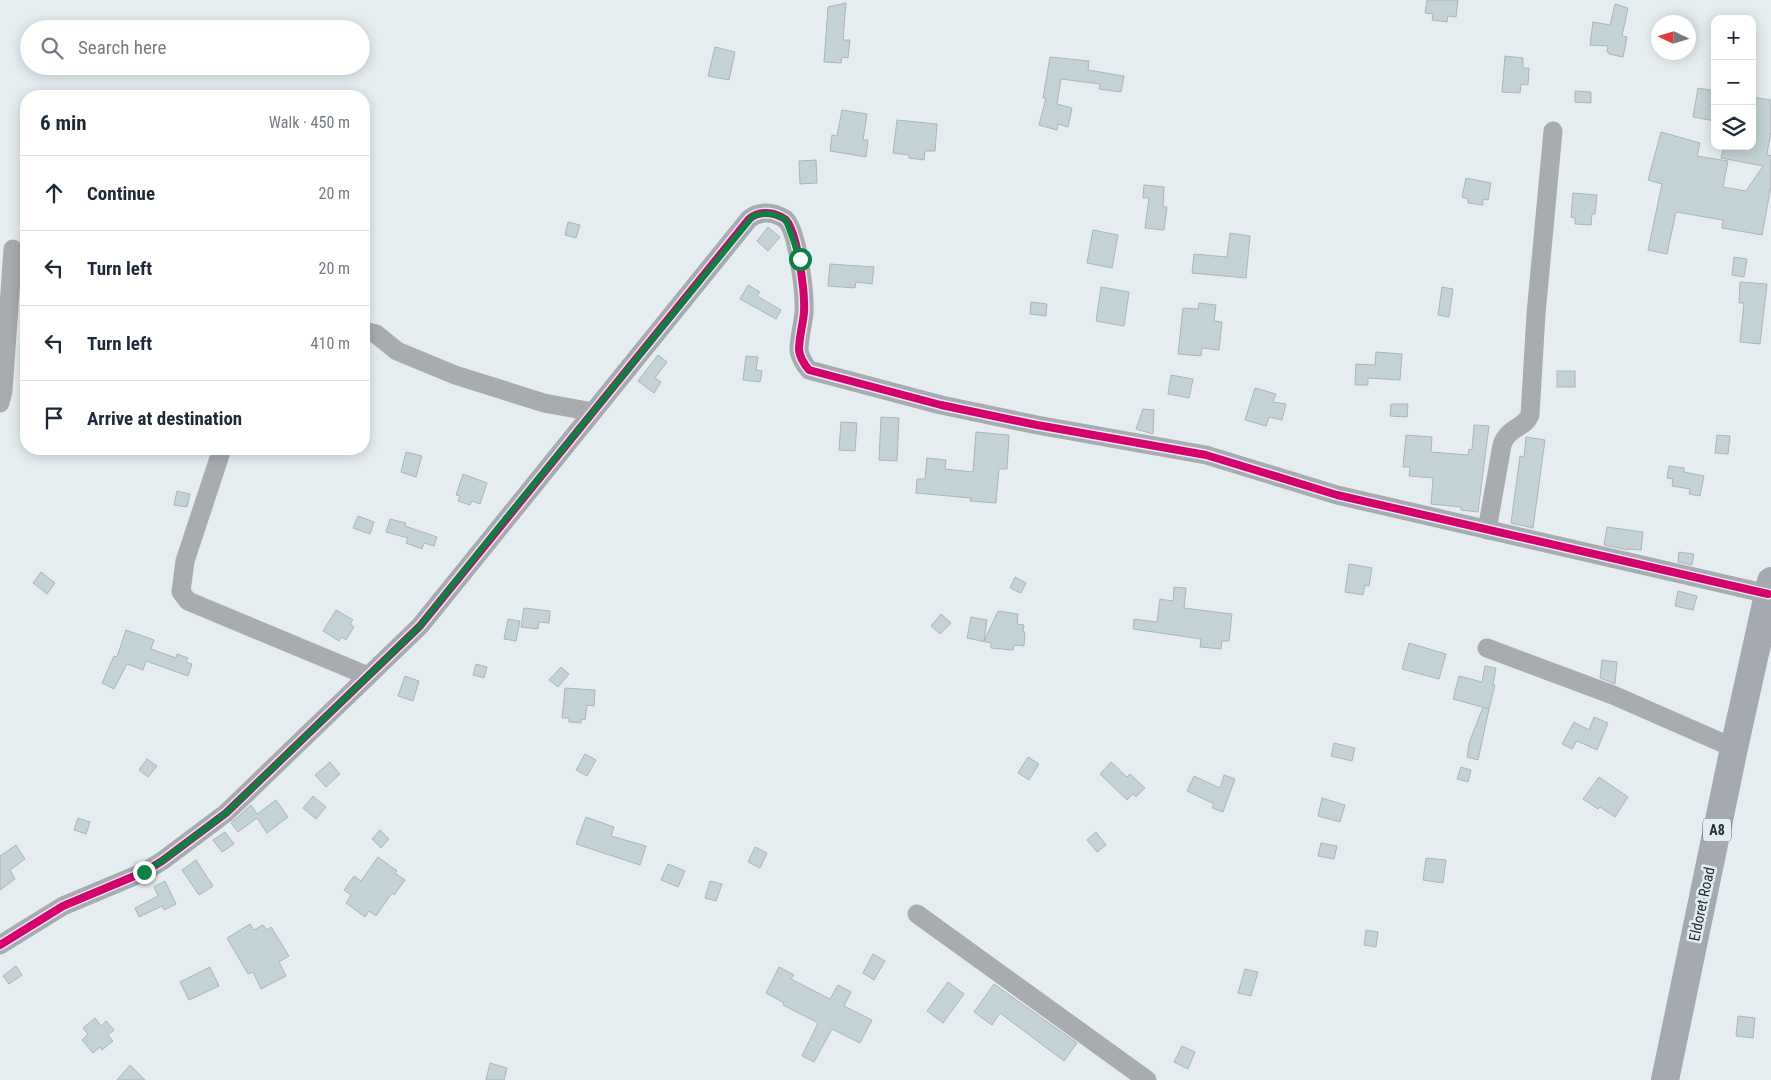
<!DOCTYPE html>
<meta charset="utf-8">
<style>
:root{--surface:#fff;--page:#f2f2f3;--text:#1f2937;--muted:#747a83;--line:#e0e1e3}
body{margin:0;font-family:"Roboto Condensed",sans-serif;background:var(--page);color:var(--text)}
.controls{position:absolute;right:15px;top:15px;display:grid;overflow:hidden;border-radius:10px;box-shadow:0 2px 12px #0003}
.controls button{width:45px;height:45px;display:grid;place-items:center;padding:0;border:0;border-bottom:1px solid var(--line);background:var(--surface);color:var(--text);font:25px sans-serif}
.compass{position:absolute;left:1651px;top:15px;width:45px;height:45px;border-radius:50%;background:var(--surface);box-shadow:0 2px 12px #0003;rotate:274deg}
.stop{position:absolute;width:15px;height:15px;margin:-11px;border:4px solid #0b8043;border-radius:50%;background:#fff}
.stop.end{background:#0b8043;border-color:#fff;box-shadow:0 1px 5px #0008}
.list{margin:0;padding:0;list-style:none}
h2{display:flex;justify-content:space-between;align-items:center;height:65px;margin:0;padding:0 20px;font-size:21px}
h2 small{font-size:16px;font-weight:400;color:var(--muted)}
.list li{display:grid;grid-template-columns:32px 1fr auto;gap:15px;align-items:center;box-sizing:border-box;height:75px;padding:0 20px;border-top:1px solid var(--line)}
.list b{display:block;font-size:19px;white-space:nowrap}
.list em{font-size:16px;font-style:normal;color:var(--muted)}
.icon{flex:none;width:28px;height:28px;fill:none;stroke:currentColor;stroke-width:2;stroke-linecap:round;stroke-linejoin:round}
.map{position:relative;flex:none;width:1771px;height:1080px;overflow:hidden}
.search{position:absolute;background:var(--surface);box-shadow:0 2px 12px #0003;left:20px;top:20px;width:350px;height:55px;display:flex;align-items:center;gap:12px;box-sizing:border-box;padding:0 18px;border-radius:28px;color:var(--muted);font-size:19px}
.panel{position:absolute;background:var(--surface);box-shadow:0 2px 12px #0003;left:20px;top:90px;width:350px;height:365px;border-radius:20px}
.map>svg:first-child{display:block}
.building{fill:#c3d2d4;stroke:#afb5b7}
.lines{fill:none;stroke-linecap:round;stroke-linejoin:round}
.minor{stroke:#a8acb1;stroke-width:19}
.highway{stroke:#a5aab0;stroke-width:28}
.cycleway-casing{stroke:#e1eef5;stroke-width:11}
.cycleway{stroke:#d6006c;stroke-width:8}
.route{stroke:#0b8043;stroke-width:6}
.labels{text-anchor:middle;stroke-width:5;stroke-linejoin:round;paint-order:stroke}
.shield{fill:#e1eef5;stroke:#60676b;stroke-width:1}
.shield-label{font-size:14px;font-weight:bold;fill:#282d30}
.street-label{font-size:15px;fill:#282d30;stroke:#e1eef5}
</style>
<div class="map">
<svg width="1771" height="1080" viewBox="0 0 1771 1080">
<rect width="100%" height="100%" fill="#e6edf1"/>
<g class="building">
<polygon points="1427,0 1458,0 1456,17 1448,16 1447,22 1432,20 1433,14 1425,13"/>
<polygon points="846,3 843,40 850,40 848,58 842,57 841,63 824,62 828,7"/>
<polygon points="1615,4 1628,8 1622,36 1627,37 1623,57 1609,54 1609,52 1607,52 1608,46 1590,45 1593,22 1610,25"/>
<polygon points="715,47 735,52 729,80 708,76"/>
<polygon points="1505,56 1523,58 1523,68 1529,68 1528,85 1521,84 1520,93 1502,92"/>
<polygon points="1050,57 1089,61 1088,70 1124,76 1121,92 1099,89 1100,84 1061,79 1057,104 1072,108 1068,127 1058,124 1057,130 1039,125 1046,98 1043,98"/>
<polygon points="1698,88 1715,91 1715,121 1693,117"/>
<polygon points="1575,91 1591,92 1591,103 1575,102"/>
<polygon points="1752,97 1771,100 1771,131 1767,154 1770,156 1771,155 1771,186 1762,235 1722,228 1723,220 1676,212 1667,254 1648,250 1662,184 1648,180 1661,132 1700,143 1697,156 1728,161 1723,187 1746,191 1763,166 1721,158 1724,146 1752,146"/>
<polygon points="842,110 867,114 863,140 868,140 866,157 830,151 832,135 837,136"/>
<polygon points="897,120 937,124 935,151 925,151 924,160 909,158 909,155 893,153"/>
<polygon points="816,160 817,183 800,184 799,161"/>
<polygon points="1466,178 1491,183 1488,200 1483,199 1483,205 1468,203 1468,199 1462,197"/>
<polygon points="1144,185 1164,187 1163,207 1167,207 1164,230 1145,228 1149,198 1143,198"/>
<polygon points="1573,193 1597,195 1595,214 1592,214 1591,225 1575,224 1575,218 1571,217"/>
<polygon points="568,222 580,225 576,238 565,235"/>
<polygon points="768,227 780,237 768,251 757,241"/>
<polygon points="1093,230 1118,235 1112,268 1087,263"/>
<polygon points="1230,233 1250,236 1246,278 1192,273 1194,254 1227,257"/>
<polygon points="1734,257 1747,259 1744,277 1732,275"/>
<polygon points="830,264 874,267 872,284 856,282 855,288 828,286"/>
<polygon points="1740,282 1767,284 1760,344 1740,342 1744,303 1739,303"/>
<polygon points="748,285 760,292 757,296 781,310 776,319 740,299"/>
<polygon points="1101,287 1129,292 1124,326 1096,321"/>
<polygon points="1442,287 1453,289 1449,317 1438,315"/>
<polygon points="1031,302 1047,304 1046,316 1030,314"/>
<polygon points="1199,303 1216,305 1214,321 1222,322 1219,350 1202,348 1201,356 1178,354 1183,308 1198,309"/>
<polygon points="1376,352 1402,354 1400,380 1368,378 1368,385 1355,385 1356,364 1375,365"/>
<polygon points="658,355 667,362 655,378 661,382 654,393 638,381"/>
<polygon points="746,356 758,357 756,370 762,371 760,382 743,380"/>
<rect x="1557" y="371" width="18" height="16"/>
<polygon points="1171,375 1193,379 1189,398 1168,394"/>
<polygon points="1255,388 1276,394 1273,402 1286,404 1282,420 1269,417 1266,426 1245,420"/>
<polygon points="1391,404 1408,404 1407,417 1390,416"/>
<polygon points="1143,409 1154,410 1153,434 1136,429"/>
<polygon points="881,417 899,418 897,461 879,460"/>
<polygon points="841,422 857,423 855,451 839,450"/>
<polygon points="1474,425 1489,426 1478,512 1461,510 1461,507 1431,504 1433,478 1409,476 1410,467 1403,467 1406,435 1432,437 1431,452 1468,455 1469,449 1472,450"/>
<polygon points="976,432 1009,435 1007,469 999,469 996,503 970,501 971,498 916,493 917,479 925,479 927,458 946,460 945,469 973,472"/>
<polygon points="1717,435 1730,436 1728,454 1715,453"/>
<polygon points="1526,437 1545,440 1533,528 1511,523 1520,456 1524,457"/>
<polygon points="406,452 422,456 416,477 401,472"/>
<polygon points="1669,466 1684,468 1684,472 1704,476 1700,496 1689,494 1690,489 1672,486 1673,479 1667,478"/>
<polygon points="463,474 487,483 480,504 472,501 470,505 458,501 460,496 456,495"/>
<polygon points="177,491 190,494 187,507 174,505"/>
<polygon points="358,516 374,522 370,534 353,528"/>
<polygon points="390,519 406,523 405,526 437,537 434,546 424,543 422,549 406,543 408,538 386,532"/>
<polygon points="1607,527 1643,532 1641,550 1628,549 1628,550 1604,545"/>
<polygon points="1679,552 1694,554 1692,565 1678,562"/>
<polygon points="1349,564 1372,568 1369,586 1365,585 1363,595 1345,592"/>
<polygon points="41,572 55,583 47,594 33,583"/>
<polygon points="1015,577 1026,583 1021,593 1010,588"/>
<polygon points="1174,587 1186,588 1184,608 1232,614 1229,641 1222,641 1221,649 1200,647 1201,639 1133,629 1134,619 1157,622 1160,599 1173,601"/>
<polygon points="1678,591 1697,596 1693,610 1675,606"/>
<polygon points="524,608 550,611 549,623 539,622 538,629 521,627"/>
<polygon points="336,610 353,620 350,624 354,627 346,640 342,637 339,641 323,631"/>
<polygon points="998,611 1018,614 1017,624 1024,625 1023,632 1025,632 1024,646 1014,645 1013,650 991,648 991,643 967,638 971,617 987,620 984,641"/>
<polygon points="941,614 951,623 940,634 931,626"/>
<polygon points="508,619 520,621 516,641 504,639"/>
<polygon points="126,630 154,640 151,649 176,658 177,654 188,658 186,662 192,664 188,676 146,661 143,670 127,664 114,689 102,683 114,656 117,657"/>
<polygon points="1409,643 1446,654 1439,679 1402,669"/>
<polygon points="1602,660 1617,662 1615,684 1600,678"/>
<polygon points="476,664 487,667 484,678 473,675"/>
<polygon points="1485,666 1496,668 1493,685 1495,685 1489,709 1453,699 1459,676 1482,682"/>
<polygon points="561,667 569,674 558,687 549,680"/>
<polygon points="405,676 419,681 413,701 398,696"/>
<polygon points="565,688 595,690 594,706 587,705 585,720 581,719 581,723 569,722 569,718 562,718"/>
<polygon points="1483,707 1489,709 1478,760 1467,757 1469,743"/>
<polygon points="1594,717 1608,723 1597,750 1577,741 1572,749 1562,744 1574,722 1589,730"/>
<polygon points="1334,743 1355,748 1352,761 1331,756"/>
<polygon points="585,754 596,760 587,776 576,770"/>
<polygon points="1028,757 1039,764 1029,780 1018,773"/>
<polygon points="147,759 157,766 148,777 139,770"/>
<polygon points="330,762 340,774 326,787 315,775"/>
<polygon points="1111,762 1127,777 1130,774 1145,788 1136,797 1133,794 1127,800 1100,774"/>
<polygon points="1461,767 1471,770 1468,782 1457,779"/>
<polygon points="1224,775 1235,779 1223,812 1212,808 1214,804 1187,791 1194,776 1220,788"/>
<polygon points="1599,777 1628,797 1615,817 1600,807 1598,809 1583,799"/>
<polygon points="313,796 326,807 316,819 303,808"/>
<polygon points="1322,798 1345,805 1340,822 1318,816"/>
<polygon points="276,800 288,817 267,833 257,818 238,832 231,823 251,805 257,814"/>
<polygon points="586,817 614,827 611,836 646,846 640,865 576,844"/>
<polygon points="78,818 90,822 86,834 74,830"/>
<polygon points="380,830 389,839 381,848 372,839"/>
<polygon points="225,832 234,844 222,852 213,840"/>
<polygon points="1096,832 1106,845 1097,852 1087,840"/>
<polygon points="1321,843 1337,846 1334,859 1318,856"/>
<polygon points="16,845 25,859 10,870 15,879 0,890 0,856"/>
<polygon points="755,847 767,853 760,868 748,862"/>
<polygon points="378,857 397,871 395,873 405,880 394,895 392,893 376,916 369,911 365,917 346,903 351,895 344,890 354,876 361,881"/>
<polygon points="1426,858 1446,860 1443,883 1423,880"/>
<polygon points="196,860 213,886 199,895 182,870"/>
<polygon points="668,864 685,871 678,887 661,880"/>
<polygon points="165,881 176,904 164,910 162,906 139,917 135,908 158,896 154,887"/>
<polygon points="710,881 722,884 716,901 705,898"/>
<polygon points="250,924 254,930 263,925 267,930 271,927 289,956 279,962 286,976 261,989 253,972 248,974 227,938"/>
<polygon points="1366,930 1378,932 1376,947 1364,945"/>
<polygon points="873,954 885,961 874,980 863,973"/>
<polygon points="16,966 22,975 9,984 3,976"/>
<polygon points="210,967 219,986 189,1000 180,982"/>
<polygon points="779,967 794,975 791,979 830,999 838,985 851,992 844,1006 872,1020 860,1043 832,1029 814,1062 802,1056 818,1023 783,1005 784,1003 766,993"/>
<polygon points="1245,969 1258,972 1251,996 1238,993"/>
<polygon points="948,982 964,994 943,1023 927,1011"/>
<polygon points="994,984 1077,1043 1064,1061 1000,1013 992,1025 974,1012"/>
<polygon points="1738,1016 1755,1018 1753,1038 1736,1036"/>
<polygon points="95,1018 101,1026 106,1021 114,1030 108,1035 113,1041 102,1050 100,1047 93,1053 82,1040 88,1034 83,1028"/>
<polygon points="1182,1046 1195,1052 1188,1069 1174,1062"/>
<polygon points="490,1063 507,1068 504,1080 486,1080"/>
<polygon points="130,1065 145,1080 117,1080"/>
</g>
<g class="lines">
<g class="minor">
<polyline points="364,331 376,334 397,351 455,375 544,403 593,412"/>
<polyline points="0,403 3,391 13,249"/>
<polyline points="222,449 185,561 181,592 188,601 368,676"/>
<path d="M1487,530L1502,445C1508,427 1525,428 1530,415L1536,314L1553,131"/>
<polyline points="1487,648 1613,695 1734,748"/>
<polyline points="917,914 1147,1080"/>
<path d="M0,945L63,906L144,872L162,861L226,813L420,626L749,219C756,213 765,212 774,214C777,215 782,217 785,219C798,231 805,294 804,312C803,325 799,337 799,350C800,358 804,364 809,370L941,405L1037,425L1206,455L1337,495L1768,594"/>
</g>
<polyline class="highway" points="1665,1080 1734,748 1771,581"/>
<defs>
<path id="cycleway" d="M0,945L63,906L144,872L162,861L226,813L420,626L749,219C756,213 765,212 774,214C777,215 782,217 785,219C798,231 805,294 804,312C803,325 799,337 799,350C800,358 804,364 809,370L941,405L1037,425L1206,455L1337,495L1768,594"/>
</defs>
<use href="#cycleway" class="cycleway-casing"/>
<use href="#cycleway" class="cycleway"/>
</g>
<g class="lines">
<path class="route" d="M144,872L162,861L226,813L420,626L495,532L753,216C766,212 775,213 786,220L800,259"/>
</g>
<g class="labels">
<rect class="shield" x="1703" y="818.5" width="28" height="23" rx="4"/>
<g class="shield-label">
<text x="1717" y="835">A8</text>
</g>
<g class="street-label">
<text transform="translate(1702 904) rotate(-78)" y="5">Eldoret Road</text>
</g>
</g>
</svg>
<div class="controls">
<button>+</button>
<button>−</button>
<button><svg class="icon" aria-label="layers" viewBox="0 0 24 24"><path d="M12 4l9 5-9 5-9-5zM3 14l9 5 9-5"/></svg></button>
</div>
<svg class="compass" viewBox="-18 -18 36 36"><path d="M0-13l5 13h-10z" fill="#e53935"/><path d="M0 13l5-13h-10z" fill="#747a83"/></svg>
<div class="stop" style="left:800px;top:259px"></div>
<div class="stop end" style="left:144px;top:872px"></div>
<div class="search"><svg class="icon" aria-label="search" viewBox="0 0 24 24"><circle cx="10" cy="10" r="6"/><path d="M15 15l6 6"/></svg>Search here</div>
<section class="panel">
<h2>6 min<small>Walk · 450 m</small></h2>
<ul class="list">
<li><svg class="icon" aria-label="ahead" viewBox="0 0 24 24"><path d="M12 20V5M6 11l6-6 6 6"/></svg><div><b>Continue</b></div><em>20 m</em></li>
<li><svg class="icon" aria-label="left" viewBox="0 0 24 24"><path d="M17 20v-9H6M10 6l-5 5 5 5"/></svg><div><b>Turn left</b></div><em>20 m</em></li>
<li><svg class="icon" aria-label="left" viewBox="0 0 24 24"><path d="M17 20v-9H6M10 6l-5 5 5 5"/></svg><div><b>Turn left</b></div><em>410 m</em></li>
<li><svg class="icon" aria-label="arrive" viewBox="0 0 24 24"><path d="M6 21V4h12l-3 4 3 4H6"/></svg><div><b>Arrive at destination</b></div></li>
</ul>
</section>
</div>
